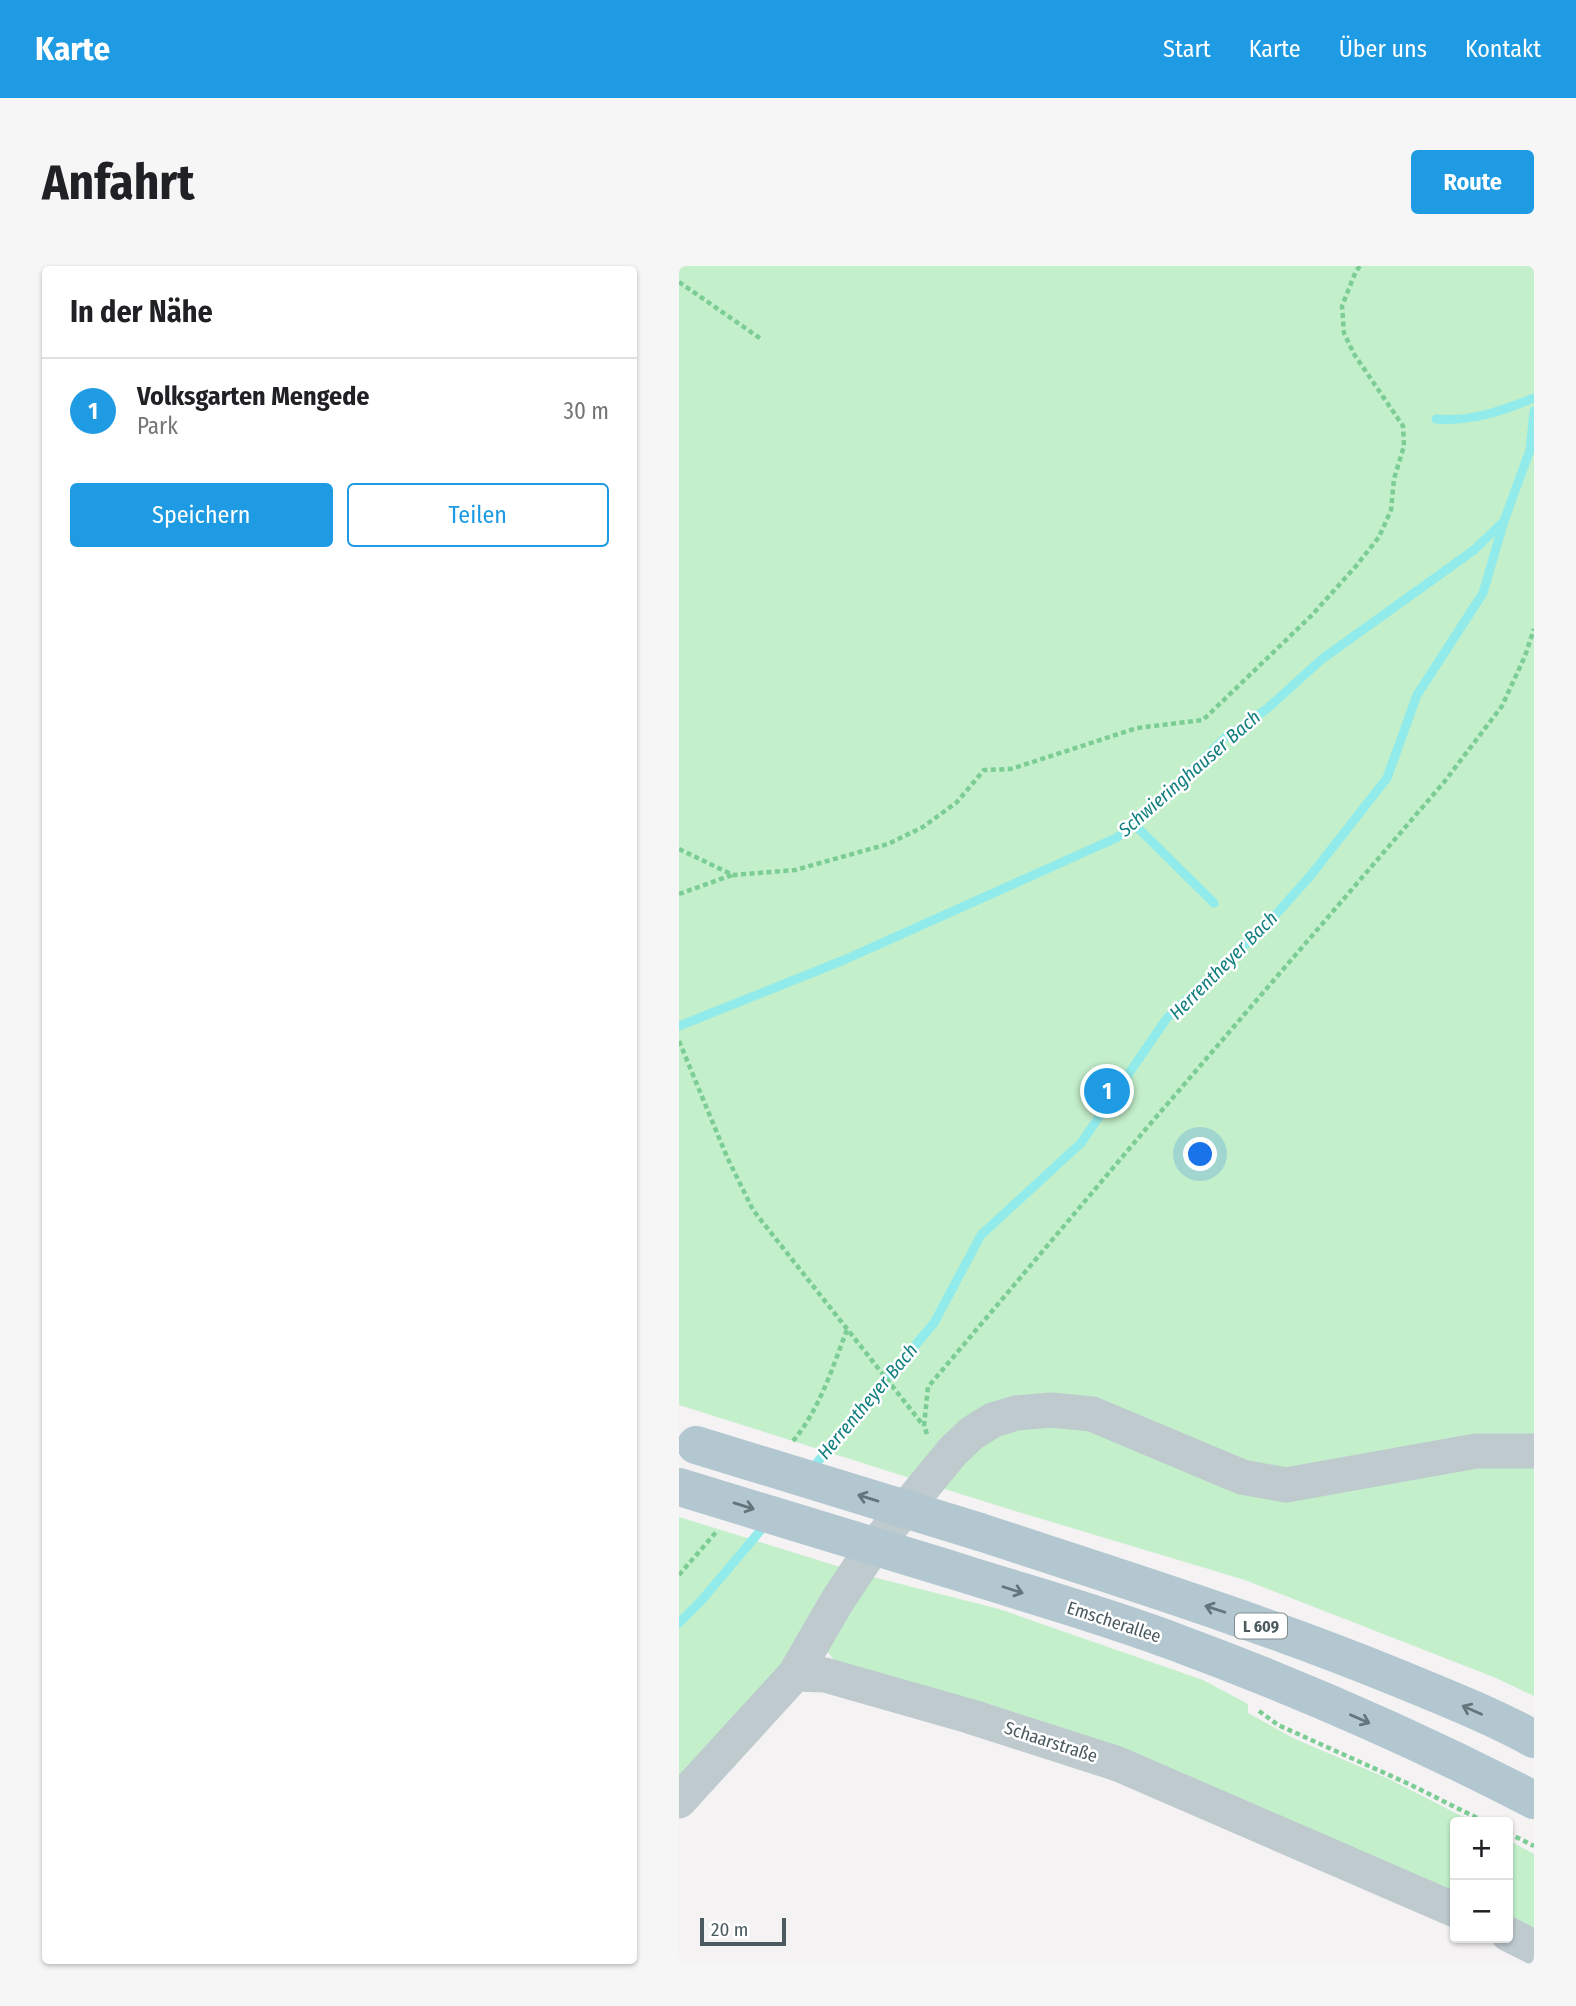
<!DOCTYPE html>
<html lang="de">
<meta charset="utf-8">
<style>
:root{--surface:#fff;--page:#f6f6f6;--text:#202124;--muted:#757577;--line:#e0e0e0;--accent:#1e9be2}
body{margin:0;font-family:"Fira Sans Condensed",sans-serif;background:var(--page);color:var(--text)}
.controls{position:absolute;right:21px;bottom:21px;display:grid;overflow:hidden;border-radius:7px;box-shadow:0 2px 5px #0004}
.controls button{width:63px;height:63px;display:grid;place-items:center;padding:0;border:0;border-bottom:2px solid var(--line);background:var(--surface);color:var(--text);font:35px sans-serif}
.scale{position:absolute;left:21px;bottom:18px;width:86px;box-sizing:border-box;padding-left:7px;border:4px solid #4a5a5f;border-top:0;font-size:19px;line-height:24px;white-space:nowrap;color:#4a5a5f;-webkit-text-stroke:5px #fff;paint-order:stroke}
.you{position:absolute;left:522px;top:889px;width:24px;height:24px;margin:-18px;border:5px solid #fff;border-radius:50%;background:#1a73e8;box-shadow:0 0 0 10px #1a73e833}
.badge{display:grid;place-items:center;width:46px;height:46px;border-radius:50%;background:var(--accent);color:#fff;font-size:23px;font-weight:700}
.pin{position:absolute;translate:-50% -50%;border:4px solid #fff;box-shadow:0 2px 7px #0006}
.list{margin:0;padding:0;list-style:none}
h2{display:flex;justify-content:space-between;align-items:center;height:91px;margin:0;padding:0 28px;font-size:30px}
h2 small{font-size:23px;font-weight:400;color:var(--muted)}
.list li{display:grid;grid-template-columns:46px 1fr auto;gap:21px;align-items:center;box-sizing:border-box;height:105px;padding:0 28px;border-top:2px solid var(--line)}
.list b{display:block;font-size:26px;white-space:nowrap}
.list p{margin:0;font-size:23px;white-space:nowrap;color:var(--muted)}
.list em{font-size:23px;font-style:normal;color:var(--muted)}
.actions{display:flex;gap:14px;padding:21px 28px}
.actions a{flex:1;padding:16px 0;border:2px solid var(--accent);border-radius:7px;text-align:center;font-size:24px;color:var(--accent)}
.actions .main{background:var(--accent);color:#fff}
.map{position:relative;flex:none;width:855px;height:1698px;overflow:hidden;border-radius:7px}
header{display:flex;align-items:center;gap:42px;box-sizing:border-box;height:98px;padding:0 35px;background:var(--accent);color:#fff}
header strong{font-size:33px}
nav{display:flex;gap:38px;margin-inline-start:auto;font-size:24px}
.intro{display:flex;align-items:center;justify-content:space-between;box-sizing:border-box;height:168px;padding:0 42px}
h1{margin:0;font-size:49px}
.button{padding:18px 32px;border-radius:7px;background:var(--accent);color:#fff;font-size:24px;font-weight:700}
main{display:flex;gap:42px;padding:0 42px}
aside{flex:1;background:var(--surface);border-radius:7px;box-shadow:0 2px 5px #0004}
.map>svg:first-child{display:block}
.green{fill:#c3efcb}
.lines{fill:none;stroke-linecap:round;stroke-linejoin:round}
.stream{stroke:#91ebeb;stroke-width:9}
.path{stroke:#7bcd94;stroke-width:4.5;stroke-dasharray:5 3.5;stroke-linecap:butt}
.minor{stroke:#becace;stroke-width:35}
.major{stroke:#b3c7d0;stroke-width:38}
.major-bridge{stroke:#b3c7d0;stroke-width:38}
.oneway{stroke:#64757b}
.labels{text-anchor:middle;stroke-width:5;stroke-linejoin:round;paint-order:stroke}
.shield{fill:#fff;stroke:#808c8f;stroke-width:2}
.shield-label{font-size:16px;font-weight:bold;fill:#4a5a5f}
.street-label{font-size:18px;fill:#4a5a5f;stroke:#fff}
.water-label{font-size:19px;font-style:italic;fill:#107e7e;stroke:#fff}
</style>
<header>
<strong>Karte</strong>
<nav><a>Start</a><a>Karte</a><a>Über uns</a><a>Kontakt</a></nav>
</header>
<div class="intro"><h1>Anfahrt</h1><a class="button">Route</a></div>
<main>
<aside>
<h2>In der Nähe<small></small></h2>
<ul class="list">
<li><span class="badge">1</span><div><b>Volksgarten Mengede</b><p>Park</p></div><em>30 m</em></li>
</ul>
<div class="actions"><a class="main">Speichern</a><a>Teilen</a></div>
</aside>
<div class="map">
<svg width="855" height="1698" viewBox="0 0 855 1698">
<rect width="100%" height="100%" fill="#f4f2f3"/>
<g class="green">
<polygon points="0,0 855,0 855,1430 817,1412 566,1314 323,1241 0,1139"/>
<polygon points="0,1251 168,1303 112,1401 0,1528"/>
<polygon points="190,1310 320,1343 524,1414 569,1438 569,1447 616,1473 710,1513 794,1556 776,1556 776,1636 160,1400 143,1379"/>
<polygon points="829,1574 855,1588 855,1669 829,1658"/>
</g>
<g class="lines">
<g class="stream">
<path d="M757,153C792,156 823,145 855,132"/>
<polyline points="456,559 535,637"/>
<polyline points="0,760 165,694 437,572 456,559 546,472 589,442 643,393 795,284 823,257"/>
<polyline points="131,1205 255,1057 302,969 402,877 488,752 592,654 632,609 708,512 738,429 804,327 825,255 851,184 855,145"/>
<polyline points="0,1357 22,1335 86,1259"/>
</g>
<g class="path">
<polyline points="0,16 82,73"/>
<polyline points="0,583 54,609 116,604 209,578 244,561 278,536 305,504 332,503 458,462 524,454 633,349 677,300 700,271 712,244 715,213 725,180 724,160 675,88 665,67 663,40 677,5 681,0"/>
<polyline points="0,628 53,609"/>
<polyline points="0,775 48,891 74,944 244,1159"/>
<polyline points="248,1168 245,1160 249,1121 466,864 766,515 823,440 846,390 855,363"/>
<path d="M114,1175C141,1143 154,1100 169,1061"/>
<polyline points="0,1309 38,1265"/>
<polyline points="580,1445 599,1459 730,1518 806,1556"/>
<polyline points="829,1567 855,1580"/>
</g>
<g class="minor">
<polyline points="116,1408 146,1409 290,1450 439,1498 776,1644"/>
<polyline points="0,1535 116,1408 157,1337 190,1287 274,1185 293,1167 314,1154 337,1147 372,1144 413,1148 563,1211 607,1219 797,1185 855,1185"/>
<polyline points="829,1668 855,1681"/>
</g>
<g class="major">
<path d="M301,1266C441,1312 582,1356 719,1412C765,1431 811,1449 855,1473"/>
<path d="M270,1303C345,1327 422,1348 496,1376C618,1421 739,1474 855,1534"/>
</g>
<g class="major-bridge">
<polyline points="17,1179 301,1266"/>
<polyline points="0,1221 270,1303"/>
</g>
</g>
<defs><path id="oneway-shaft" d="M-6 0H5M1.5-3L5.5 0L1.5 3" fill="none" stroke-width="1.6" stroke-linecap="round" stroke-linejoin="round" transform="scale(1.75)"/></defs>
<g class="oneway">
<use href="#oneway-shaft" transform="translate(189 1232) rotate(-163)"/>
<use href="#oneway-shaft" transform="translate(65 1240) rotate(17)"/>
<use href="#oneway-shaft" transform="translate(334 1324) rotate(18)"/>
<use href="#oneway-shaft" transform="translate(536 1343) rotate(-162)"/>
<use href="#oneway-shaft" transform="translate(793 1444) rotate(-156)"/>
<use href="#oneway-shaft" transform="translate(681 1453) rotate(24)"/>
</g>
<g class="labels">
<rect class="shield" x="556" y="1347.5" width="52" height="25" rx="5"/>
<g class="shield-label">
<text x="582" y="1366">L 609</text>
</g>
<g class="street-label">
<text transform="translate(435 1356) rotate(18)" y="6">Emscherallee</text>
<text transform="translate(372 1476) rotate(18)" y="6">Schaarstraße</text>
</g>
<g class="water-label">
<text transform="translate(510 507) rotate(-41)" y="7">Schwieringhauser Bach</text>
<text transform="translate(544 699) rotate(-45)" y="7">Herrentheyer Bach</text>
<text transform="translate(188 1135) rotate(-50)" y="7">Herrentheyer Bach</text>
</g>
</g>
</svg>
<div class="controls">
<button>+</button>
<button>−</button>
</div>
<div class="scale">20 m</div>
<div class="you"></div>
<div class="pin badge" style="left:428px;top:825px">1</div>
</div>
</main>
